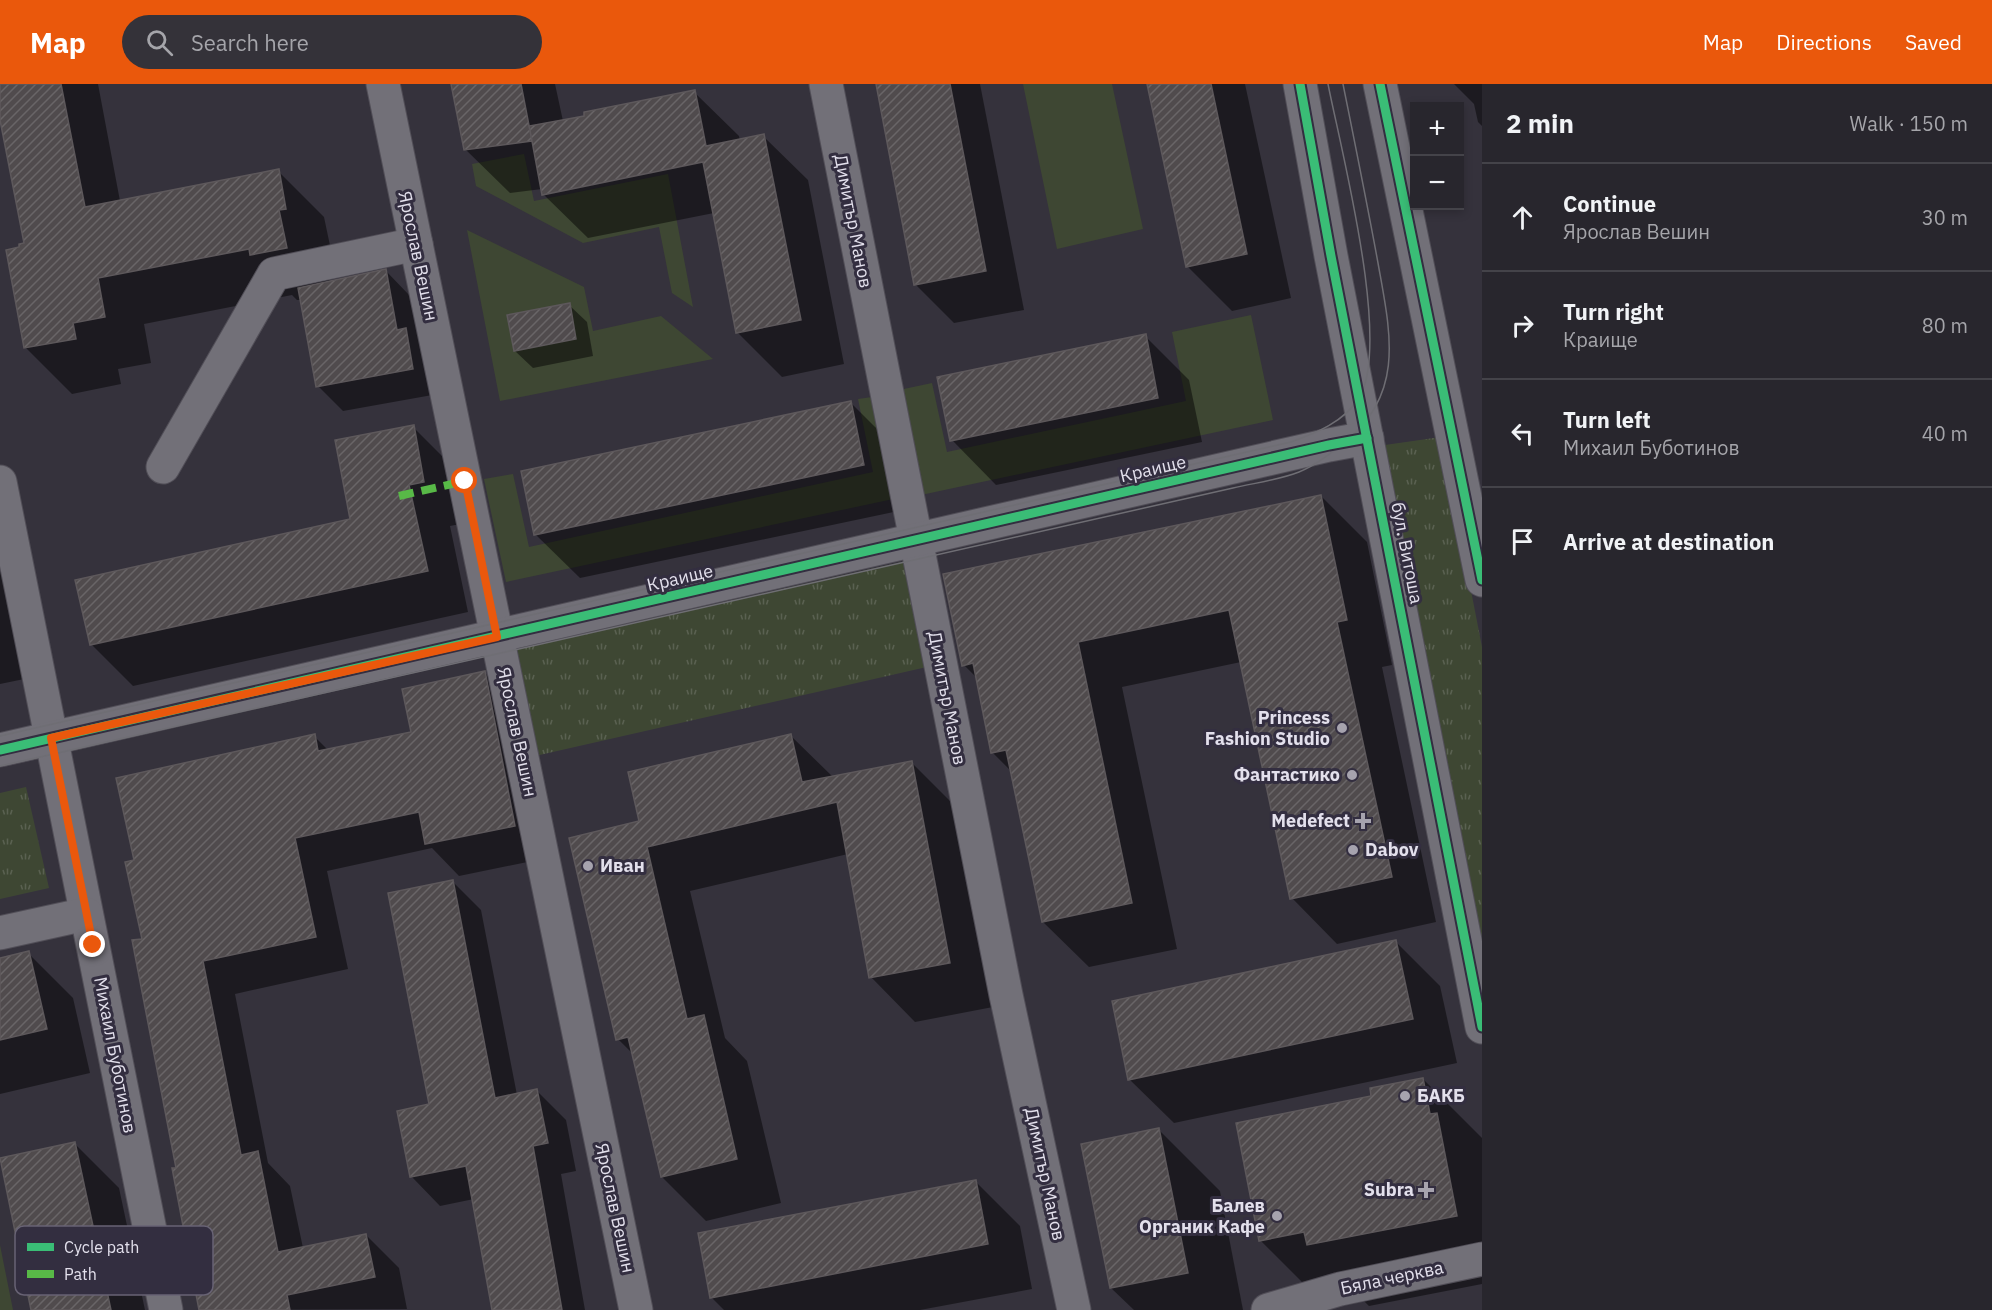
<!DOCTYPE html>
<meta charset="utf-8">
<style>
:root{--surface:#28262d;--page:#343239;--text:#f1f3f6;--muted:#a5a5aa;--line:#444349;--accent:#ea580c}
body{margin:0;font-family:"IBM Plex Sans",sans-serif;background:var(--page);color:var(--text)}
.controls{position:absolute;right:18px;top:18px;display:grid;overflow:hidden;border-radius:0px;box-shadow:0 3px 9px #0003}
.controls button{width:54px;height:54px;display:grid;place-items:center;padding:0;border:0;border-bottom:2px solid var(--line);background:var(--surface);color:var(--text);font:30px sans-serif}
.stop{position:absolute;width:18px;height:18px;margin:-14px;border:4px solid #ea580c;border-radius:50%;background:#fff}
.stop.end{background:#ea580c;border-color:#fff;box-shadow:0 2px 6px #0008}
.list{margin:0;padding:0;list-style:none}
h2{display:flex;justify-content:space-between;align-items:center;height:78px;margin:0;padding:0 24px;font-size:26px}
h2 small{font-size:20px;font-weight:400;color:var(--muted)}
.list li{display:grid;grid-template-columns:39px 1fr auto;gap:18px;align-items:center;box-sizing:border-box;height:108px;padding:0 24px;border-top:2px solid var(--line)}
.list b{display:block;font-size:22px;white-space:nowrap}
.list p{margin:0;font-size:20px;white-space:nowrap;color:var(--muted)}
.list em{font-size:20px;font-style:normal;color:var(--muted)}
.icon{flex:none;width:33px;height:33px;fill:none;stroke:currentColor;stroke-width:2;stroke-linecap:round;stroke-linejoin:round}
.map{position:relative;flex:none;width:1482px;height:1226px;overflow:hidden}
header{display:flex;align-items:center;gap:36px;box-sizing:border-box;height:84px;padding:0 30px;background:var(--accent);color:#fff}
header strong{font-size:28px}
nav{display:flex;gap:33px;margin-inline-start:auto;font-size:21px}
.search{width:420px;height:54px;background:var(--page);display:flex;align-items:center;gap:15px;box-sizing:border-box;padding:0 21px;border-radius:33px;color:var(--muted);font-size:22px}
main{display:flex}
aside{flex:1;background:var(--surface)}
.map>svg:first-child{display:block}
.green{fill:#3e4733}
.park{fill:url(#park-tufts)}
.shadow{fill:#0007}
.building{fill:url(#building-hatch);stroke:#5d585b;stroke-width:1.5}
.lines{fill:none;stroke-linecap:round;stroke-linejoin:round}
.minor-casing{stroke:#514e57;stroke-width:35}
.minor{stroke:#727078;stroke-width:33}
.tram{stroke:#6f6e74;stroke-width:1.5}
.quiet{stroke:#58b947;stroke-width:8;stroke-dasharray:15 8;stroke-linecap:butt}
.cycleway-casing{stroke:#332e40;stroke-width:13}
.cycleway{stroke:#3abd76;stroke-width:9}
.route{stroke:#ea580c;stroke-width:8}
.poi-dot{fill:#a6a3ae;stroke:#332e40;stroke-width:2}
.labels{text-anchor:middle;stroke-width:6;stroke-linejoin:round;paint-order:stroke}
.street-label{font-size:18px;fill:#e3e0ec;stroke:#332e40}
.poi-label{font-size:18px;font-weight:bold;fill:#e3e0ec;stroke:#332e40;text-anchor:end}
.key{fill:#332e40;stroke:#686374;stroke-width:1.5}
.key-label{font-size:16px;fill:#e3e0ec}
</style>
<header>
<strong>Map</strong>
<div class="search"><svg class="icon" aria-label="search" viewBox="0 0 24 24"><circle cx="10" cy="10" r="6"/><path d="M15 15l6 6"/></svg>Search here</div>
<nav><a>Map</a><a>Directions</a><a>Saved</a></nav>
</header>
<main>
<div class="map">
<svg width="1482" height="1226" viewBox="0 0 1482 1226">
<defs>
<pattern id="park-tufts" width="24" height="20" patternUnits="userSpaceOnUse" patternTransform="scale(1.5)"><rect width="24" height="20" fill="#3e4733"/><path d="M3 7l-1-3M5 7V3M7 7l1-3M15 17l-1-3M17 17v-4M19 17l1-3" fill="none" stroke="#5a6151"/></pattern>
<pattern id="building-hatch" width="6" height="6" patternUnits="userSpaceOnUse" patternTransform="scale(1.5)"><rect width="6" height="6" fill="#504b4d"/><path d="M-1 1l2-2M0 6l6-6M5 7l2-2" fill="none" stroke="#696567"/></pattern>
</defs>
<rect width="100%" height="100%" fill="#35323c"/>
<g class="green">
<polygon points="1023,0 1112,0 1143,145 1057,165"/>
<polygon points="524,70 534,117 668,90 693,223 672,209 659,143 583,159 476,102 472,80"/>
<polygon points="467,146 584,203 593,247 661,232 713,275 500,317"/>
<polygon points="1251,231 1273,336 921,411 899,306 932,299 947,368 1186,317 1172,248"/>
<polygon points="872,313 893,415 506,498 484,395 513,390 529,463 873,388 858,315"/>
<polygon points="0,1161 13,1226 0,1226"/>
</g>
<g class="park">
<polygon points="1441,353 1482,563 1482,882 1385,361"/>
<polygon points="919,474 940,580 522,675 513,566"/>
<polygon points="26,703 49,804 0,815 0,709"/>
</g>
<g class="shadow">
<polygon points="0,0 98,0 120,117 278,87 324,133 332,171 324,172 330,199 386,187 411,213 420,260 431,272 438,310 343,327 318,302 302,216 297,216 292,211 144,240 151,279 118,285 121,300 72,310 26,264 21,165 25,160 0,26"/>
<polygon points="453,0 555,0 563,37 694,8 739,52 740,57 763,52 808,96 844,280 782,293 737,248 714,129 588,154 543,110 542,105 510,109 465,65"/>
<polygon points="877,0 980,0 1024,226 954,239 915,200"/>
<polygon points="1148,0 1245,0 1291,214 1232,227 1187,182"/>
<polygon points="1454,0 1482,0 1482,42 1478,38 1474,20"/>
<polygon points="569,221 587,238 593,272 533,284 515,267"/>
<polygon points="1145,252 1189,296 1202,358 996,401 952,356"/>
<polygon points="850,318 895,363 908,425 580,494 535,450"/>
<polygon points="413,343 455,385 465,439 450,442 468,528 133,602 91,560 352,436"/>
<polygon points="0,395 34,593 0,600"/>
<polygon points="1321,412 1367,458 1392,581 1382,583 1436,838 1337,860 1292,814 1241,578 1122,603 1177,865 1089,883 1043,838 1012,688 992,668 977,594 964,581"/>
<polygon points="485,589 517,622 547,774 459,792 432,764 327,787 348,885 235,910 268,1079 290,1102 303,1164 366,1151 399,1184 407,1225 201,1226 144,856 136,777 314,652 329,667 413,649"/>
<polygon points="791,652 833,693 912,679 956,723 993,923 915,938 871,893 848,770 690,807 725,954 747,977 781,1119 706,1137 662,1093 633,970 618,955 641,738"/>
<polygon points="452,797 481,826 517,1011 537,1007 566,1036 576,1087 561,1090 585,1226 494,1226 474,1115 440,1122 412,1093 431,1021"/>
<polygon points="1396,858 1440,902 1457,979 1174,1039 1129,995"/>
<polygon points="28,869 73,914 90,989 0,1010 0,876"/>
<polygon points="1423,995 1482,1054 1482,1200 1369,1222 1357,1210 1321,1217 1260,1156 1373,1013"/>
<polygon points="1159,1046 1220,1107 1243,1226 1134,1226 1111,1204"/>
<polygon points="75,1060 119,1104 145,1226 32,1226 0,1076"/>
<polygon points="976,1098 1020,1142 1032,1205 920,1226 724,1226 711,1213"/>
</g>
<g class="building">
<polygon points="0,0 61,0 85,123 279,85 286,125 279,126 287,164 250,171 249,165 98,194 105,233 73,239 76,255 24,264 6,166 19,163 19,160 24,159 0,36"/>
<polygon points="451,0 521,0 532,57 529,42 584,32 584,28 695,6 706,62 764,50 801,236 736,249 703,78 542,111 532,57 464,66"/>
<polygon points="876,0 950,0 986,187 914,201"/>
<polygon points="1147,0 1211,0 1247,170 1186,183"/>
<polygon points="386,185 397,246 406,244 413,285 316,303 298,204"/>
<polygon points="570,219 576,255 514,267 507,231"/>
<polygon points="1146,250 1158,314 950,357 937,293"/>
<polygon points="851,317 864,381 534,451 521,387"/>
<polygon points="414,341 424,398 409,401 428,487 90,561 75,496 350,435 335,356"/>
<polygon points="1321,411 1347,536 1337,538 1392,793 1290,815 1229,526 1078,558 1132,819 1042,838 1006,666 991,669 973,579 962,582 943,490"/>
<polygon points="485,587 515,742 425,760 419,728 295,754 316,853 203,877 241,1071 258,1067 278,1168 366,1150 375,1193 287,1211 290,1226 199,1226 172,1084 176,1084 132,856 142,855 125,778 134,776 116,694 315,650 318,667 411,648 402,605"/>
<polygon points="791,650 802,698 912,677 950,879 869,894 837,718 647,763 687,935 704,931 737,1075 661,1093 628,953 616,956 569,754 639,737 628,688"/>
<polygon points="453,796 495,1014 537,1005 548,1059 533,1062 562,1226 492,1226 466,1082 410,1093 397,1027 429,1020 388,809"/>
<polygon points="1396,856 1413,935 1128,996 1112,917"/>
<polygon points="29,867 47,945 0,956 0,874"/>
<polygon points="1423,994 1430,1030 1437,1029 1457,1132 1307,1161 1304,1148 1259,1157 1236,1039 1371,1012 1370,1004"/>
<polygon points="1159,1044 1188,1189 1110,1204 1081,1060"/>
<polygon points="75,1058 111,1226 31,1226 0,1074"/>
<polygon points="976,1096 988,1160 710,1214 698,1149"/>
</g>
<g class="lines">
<defs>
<g id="minor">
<polyline points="383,0 636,1226"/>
<polyline points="826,0 1006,911 1074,1226"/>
<polyline points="1300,0 1331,172 1482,943"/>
<polyline points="1380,0 1482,496"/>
<polyline points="163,383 274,190 416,160"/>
<polyline points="0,398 166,1226"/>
<polyline points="0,666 1329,361 1367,354"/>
<polyline points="0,849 86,830"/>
<polyline points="1268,1226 1340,1205 1482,1175"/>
</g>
</defs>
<use href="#minor" class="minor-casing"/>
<use href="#minor" class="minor"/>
<g class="tram">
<path d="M0,652L1291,358C1316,349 1344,338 1359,314C1392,260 1341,66 1328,0"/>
<path d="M0,682L1233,404C1254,399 1279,396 1299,388C1316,381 1330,370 1345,358C1406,309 1390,247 1378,179C1367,119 1355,60 1343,0"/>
</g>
<polyline class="quiet" points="399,412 465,397"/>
<defs>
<g id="cycleway">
<polyline points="1300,0 1331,172 1482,943"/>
<polyline points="1380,0 1482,496"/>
<polyline points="0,666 1329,361 1367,354"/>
</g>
</defs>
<use href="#cycleway" class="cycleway-casing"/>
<use href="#cycleway" class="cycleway"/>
</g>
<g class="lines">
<polyline class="route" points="93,861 51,654 497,553 465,397"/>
</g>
<g class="poi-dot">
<circle cx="1342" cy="644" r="6"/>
<circle cx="1352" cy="691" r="6"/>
<path d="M1360 728h6v6h6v6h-6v6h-6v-6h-6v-6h6z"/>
<circle cx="1353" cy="766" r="6"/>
<circle cx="588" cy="782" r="6"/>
<circle cx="1405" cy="1012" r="6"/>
<path d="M1423 1097h6v6h6v6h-6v6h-6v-6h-6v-6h6z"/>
<circle cx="1277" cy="1132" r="6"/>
</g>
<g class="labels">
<g class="street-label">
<text transform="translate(853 137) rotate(79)" y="6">Димитър Манов</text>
<text transform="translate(418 172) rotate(78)" y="6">Ярослав Вешин</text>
<text transform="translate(1153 385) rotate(-13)" y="6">Краище</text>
<text transform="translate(1407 469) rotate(79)" y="6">бул. Витоша</text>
<text transform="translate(680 494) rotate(-13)" y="6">Краище</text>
<text transform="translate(947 614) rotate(79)" y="6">Димитър Манов</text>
<text transform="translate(517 648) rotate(78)" y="6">Ярослав Вешин</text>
<text transform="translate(115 971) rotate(79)" y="6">Михаил Буботинов</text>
<text transform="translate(1045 1090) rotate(78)" y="6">Димитър Манов</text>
<text transform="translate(615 1124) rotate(78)" y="6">Ярослав Вешин</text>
<text transform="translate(1392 1194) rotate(-12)" y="6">Бяла черква</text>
</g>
<g class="poi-label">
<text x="1330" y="640">Princess<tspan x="1330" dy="21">Fashion Studio</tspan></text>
<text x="1340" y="697">Фантастико</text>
<text x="1350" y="743">Medefect</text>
<text x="1365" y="772" text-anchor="start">Dabov</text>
<text x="600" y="788" text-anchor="start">Иван</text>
<text x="1417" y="1018" text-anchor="start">БАКБ</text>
<text x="1414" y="1112">Subra</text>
<text x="1265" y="1128">Балев<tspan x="1265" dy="21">Органик Кафе</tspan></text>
</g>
</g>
<rect x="15" y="1142" width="198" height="69" rx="9" class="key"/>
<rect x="27" y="1159" width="27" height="8" fill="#3abd76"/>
<rect x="27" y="1186" width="27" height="8" fill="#58b947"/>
<g class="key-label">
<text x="64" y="1169">Cycle path</text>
<text x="64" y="1196">Path</text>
</g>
</svg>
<div class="controls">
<button>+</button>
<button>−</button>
</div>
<div class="stop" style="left:465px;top:397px"></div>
<div class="stop end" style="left:93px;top:861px"></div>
</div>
<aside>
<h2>2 min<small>Walk · 150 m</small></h2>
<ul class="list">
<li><svg class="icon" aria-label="ahead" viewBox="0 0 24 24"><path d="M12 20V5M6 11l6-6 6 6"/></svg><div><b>Continue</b><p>Ярослав Вешин</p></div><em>30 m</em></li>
<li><svg class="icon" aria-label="right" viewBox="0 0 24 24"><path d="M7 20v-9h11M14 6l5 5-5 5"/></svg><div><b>Turn right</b><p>Краище</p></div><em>80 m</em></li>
<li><svg class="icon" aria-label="left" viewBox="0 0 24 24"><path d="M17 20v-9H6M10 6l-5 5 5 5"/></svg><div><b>Turn left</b><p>Михаил Буботинов</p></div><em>40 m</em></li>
<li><svg class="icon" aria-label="arrive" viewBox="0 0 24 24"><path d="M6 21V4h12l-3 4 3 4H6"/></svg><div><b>Arrive at destination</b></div></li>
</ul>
</aside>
</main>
